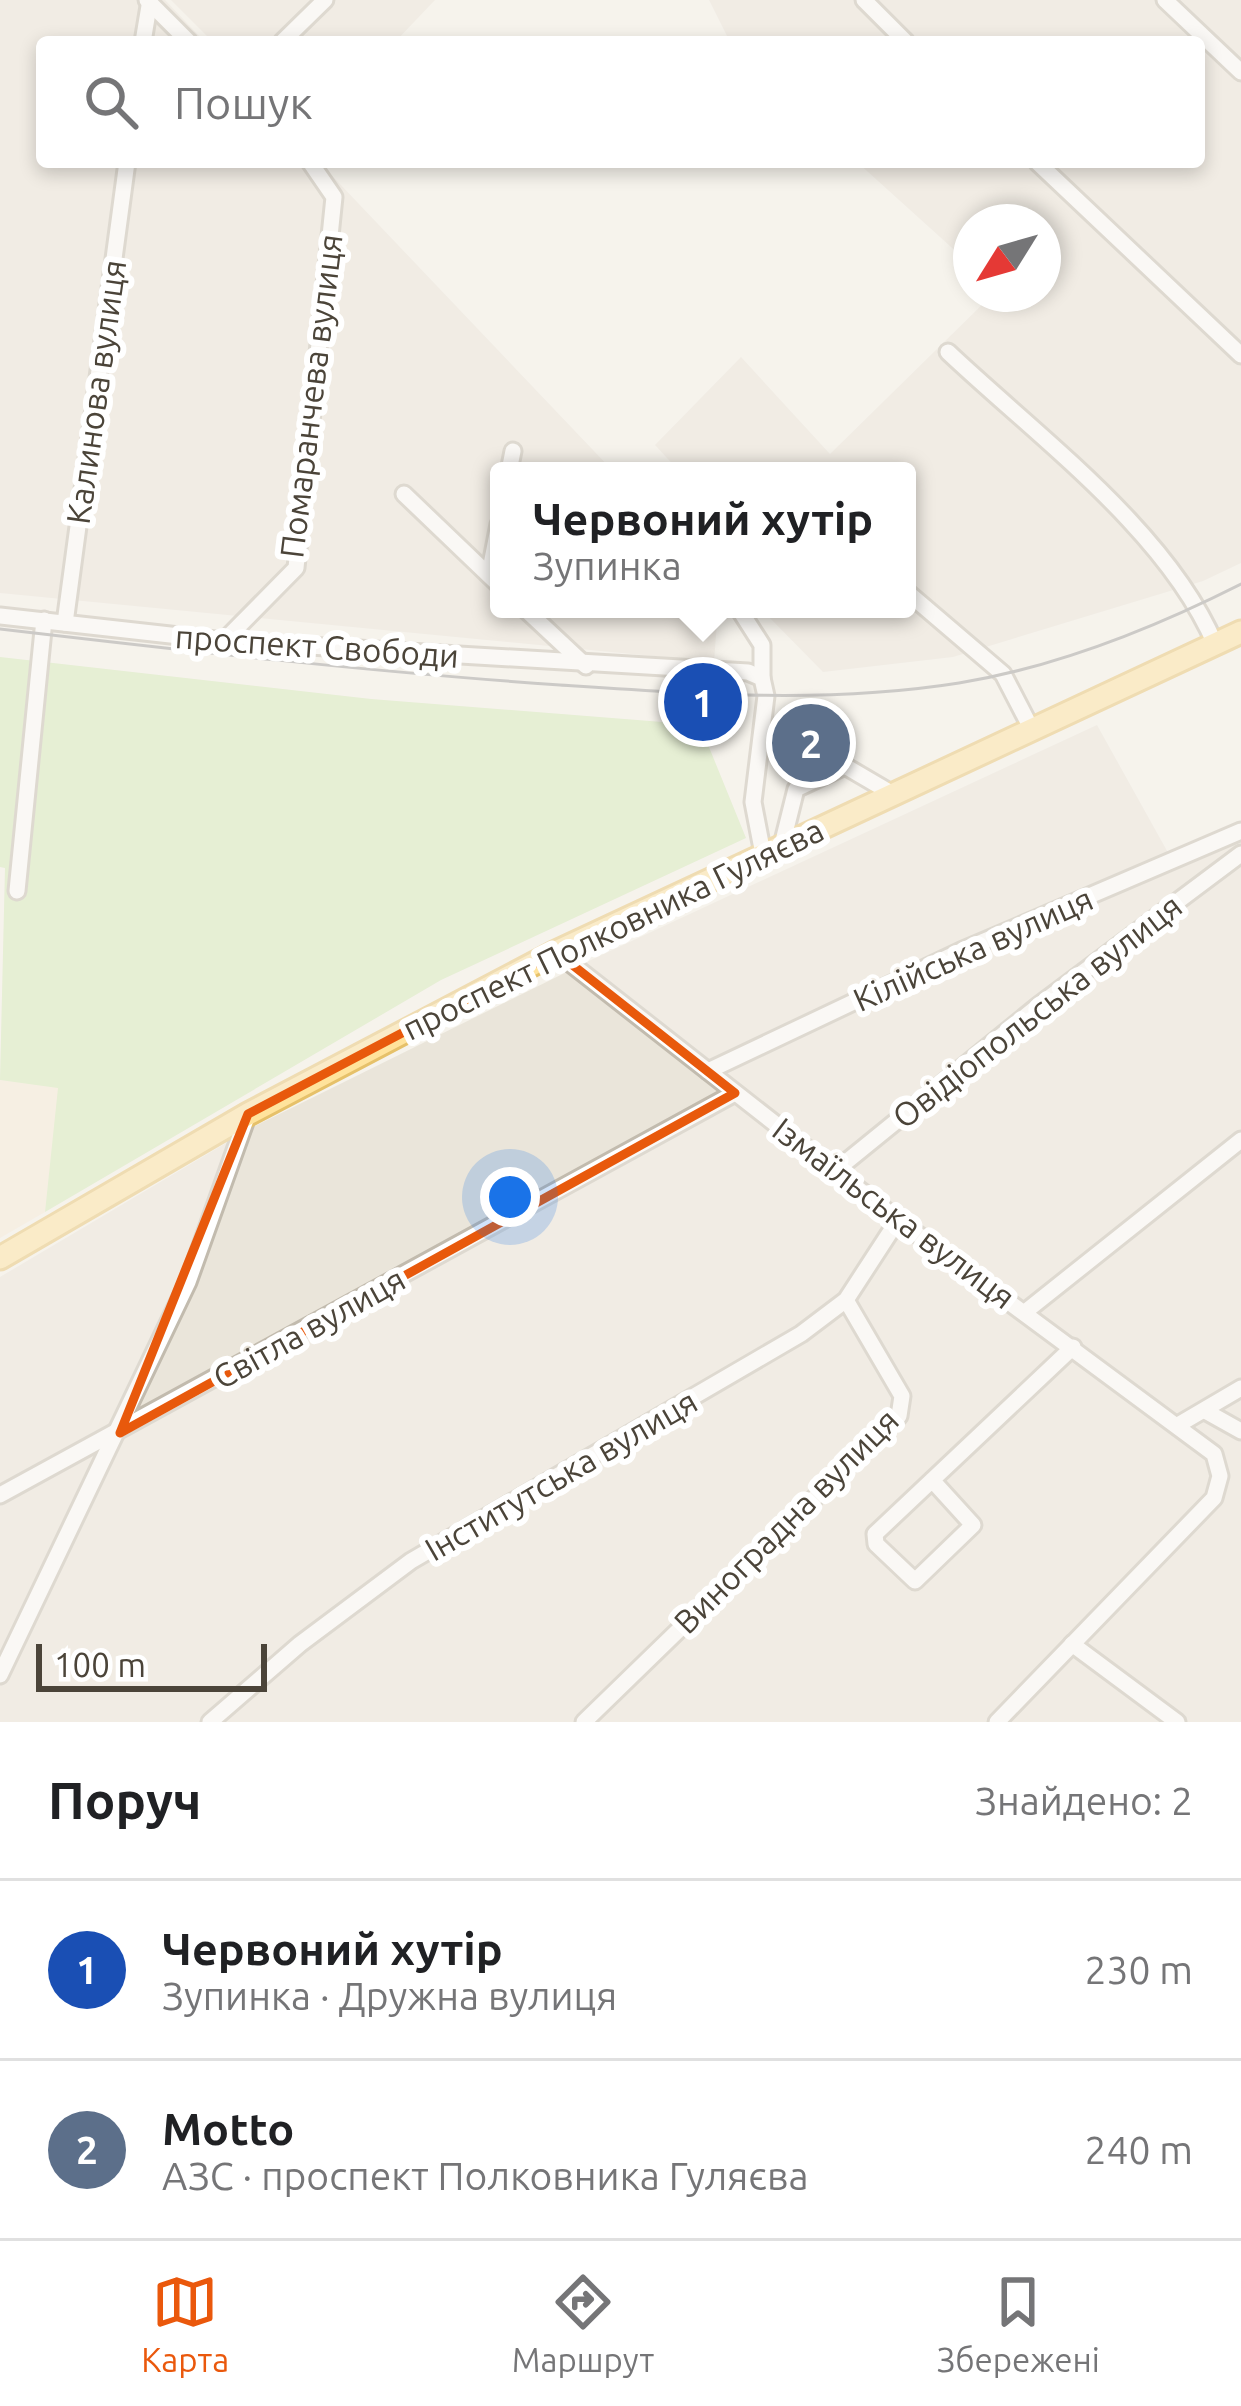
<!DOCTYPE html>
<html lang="uk">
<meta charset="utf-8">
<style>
:root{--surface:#fff;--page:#f2f2f2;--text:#202124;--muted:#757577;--line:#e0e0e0;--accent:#ea580c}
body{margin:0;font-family:Ubuntu,sans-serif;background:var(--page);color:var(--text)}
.compass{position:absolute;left:953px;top:204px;width:108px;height:108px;border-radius:50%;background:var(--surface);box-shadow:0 6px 18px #0003;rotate:233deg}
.scale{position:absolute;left:36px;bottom:30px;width:231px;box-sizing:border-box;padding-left:12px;border:6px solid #4b4439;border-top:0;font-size:33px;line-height:42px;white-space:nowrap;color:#4b4439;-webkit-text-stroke:9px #fff;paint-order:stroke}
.you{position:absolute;left:510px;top:1197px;width:42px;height:42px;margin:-30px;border:9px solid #fff;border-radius:50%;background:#1a73e8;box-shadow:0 0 0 18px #1a73e833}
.badge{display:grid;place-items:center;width:78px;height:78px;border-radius:50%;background:var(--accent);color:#fff;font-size:39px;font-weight:700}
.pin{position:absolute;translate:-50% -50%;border:6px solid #fff;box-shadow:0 3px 12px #0006}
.popup{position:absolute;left:490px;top:462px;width:426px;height:156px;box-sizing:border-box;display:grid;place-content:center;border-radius:12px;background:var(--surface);filter:drop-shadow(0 3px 9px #0005);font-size:39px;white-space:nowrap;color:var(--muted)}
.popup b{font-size:45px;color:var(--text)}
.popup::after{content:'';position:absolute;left:50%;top:100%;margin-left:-24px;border:24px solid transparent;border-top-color:var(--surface)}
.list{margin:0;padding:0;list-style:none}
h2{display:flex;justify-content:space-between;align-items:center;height:156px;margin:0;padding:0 48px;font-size:51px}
h2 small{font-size:39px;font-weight:400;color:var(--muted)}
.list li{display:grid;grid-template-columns:78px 1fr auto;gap:36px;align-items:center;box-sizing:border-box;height:180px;padding:0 48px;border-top:3px solid var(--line)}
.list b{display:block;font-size:45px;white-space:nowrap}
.list p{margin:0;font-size:39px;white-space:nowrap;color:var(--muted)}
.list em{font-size:39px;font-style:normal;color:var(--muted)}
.icon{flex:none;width:66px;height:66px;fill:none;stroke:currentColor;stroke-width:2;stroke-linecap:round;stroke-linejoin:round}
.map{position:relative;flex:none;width:1241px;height:1722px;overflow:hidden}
.search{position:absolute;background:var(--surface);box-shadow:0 6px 18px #0003;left:36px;right:36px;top:36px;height:132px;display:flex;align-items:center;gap:30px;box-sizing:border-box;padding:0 42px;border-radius:12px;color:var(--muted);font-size:45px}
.sheet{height:516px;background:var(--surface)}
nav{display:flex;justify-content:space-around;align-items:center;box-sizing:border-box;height:168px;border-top:3px solid var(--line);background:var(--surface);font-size:33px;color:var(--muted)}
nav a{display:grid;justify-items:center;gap:6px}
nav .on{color:var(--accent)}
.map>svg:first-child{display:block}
.residential{fill:#eae5da}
.commercial{fill:#f7ead8}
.green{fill:#d2eab5}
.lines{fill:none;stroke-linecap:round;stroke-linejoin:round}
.minor-casing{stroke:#c2bbae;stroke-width:21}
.major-casing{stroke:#e6c16a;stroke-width:27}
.minor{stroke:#fff;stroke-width:15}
.major{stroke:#ffe39c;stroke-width:21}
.tram{stroke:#9a9a9a;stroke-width:3}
.marked{fill:none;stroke:#e8590c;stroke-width:9;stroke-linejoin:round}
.labels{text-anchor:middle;stroke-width:12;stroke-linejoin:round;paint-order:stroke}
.street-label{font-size:33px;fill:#4b4439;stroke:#fff}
</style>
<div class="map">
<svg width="1241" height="1722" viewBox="0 0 1241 1722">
<rect width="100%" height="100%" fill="#f6f3ec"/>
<g class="residential">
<polygon points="0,0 165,0 205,42 42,42 42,162 319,162 613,471 499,471 499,609 718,609 714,662 0,593"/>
<polygon points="171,0 435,0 395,42 213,42"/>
<polygon points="709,0 1241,0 1241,563 1203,581 953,657 823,672 761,609 907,609 907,471 679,471 655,445 741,357 830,454 993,294 1043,294 1043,222 971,222 971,265 857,162 1199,162 1199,42 730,42"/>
<polygon points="1097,725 1171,858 1241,832 1241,1722 0,1722 0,1277 253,1127 593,959"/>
</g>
<polygon class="commercial" points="0,1080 59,1087 45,1212 0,1238"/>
<polygon class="green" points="0,657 371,699 700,725 746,838 441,980 45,1212 58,1088 0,1080 5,868 0,867"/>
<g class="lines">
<defs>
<g id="minor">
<polyline points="147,0 189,42"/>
<polyline points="864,0 906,42"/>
<polyline points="1165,0 1241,72"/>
<polyline points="143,42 150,0"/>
<polyline points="282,42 325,0"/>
<polyline points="1037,162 1241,355"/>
<path d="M948,352C1038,437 1167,531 1215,644"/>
<polyline points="509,471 513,451"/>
<polyline points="404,494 499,585"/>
<polyline points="489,575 499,524"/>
<polyline points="907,592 1003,674 1031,728"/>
<polyline points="525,609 586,666"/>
<polyline points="739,609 762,645 762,678"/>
<polyline points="0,616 224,641 748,672 762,678 766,696 753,802 763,854"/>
<polyline points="65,623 127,162"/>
<polyline points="224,641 296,568 334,197 310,162"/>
<polyline points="782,845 796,789 845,766 891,793"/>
<polyline points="17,891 44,620"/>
<polyline points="556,952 898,1220 1214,1454 1220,1476 1214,1498 997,1722"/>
<polyline points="708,1071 961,951 1241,831"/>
<polyline points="835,1171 1038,1006 1241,854"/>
<polyline points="1025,1312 1241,1140"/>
<polyline points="1207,1412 1241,1431"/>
<polyline points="1178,1425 1241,1388"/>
<polyline points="932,1480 973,1525 915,1581 876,1544 875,1534 1073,1347"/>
<polyline points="0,1495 735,1093"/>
<polyline points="1072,1644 1177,1722"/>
<polyline points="0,1675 188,1282 248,1114"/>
<polyline points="210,1722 300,1644 411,1561 801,1334 846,1300 898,1220"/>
<polyline points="584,1722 899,1416 902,1396 846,1300"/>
</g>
<polyline id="major" points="0,1258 248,1114 556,952 1241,632"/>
</defs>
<use href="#minor" class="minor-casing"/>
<use href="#major" class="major-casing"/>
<use href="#minor" class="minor"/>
<use href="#major" class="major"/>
<path class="tram" d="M0,629C187,651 373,672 560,685C693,694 827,704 959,683C1056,667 1154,628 1241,584"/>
</g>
<path d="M0 0H1241V1722H0ZM556,952L735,1093L120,1433L248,1114Z" fill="#f6f3ec" fill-opacity=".55" fill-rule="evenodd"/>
<path class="marked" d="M556,952L735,1093L120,1433L248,1114Z"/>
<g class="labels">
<g class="street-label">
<text transform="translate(96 392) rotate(-82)" y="12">Калинова вулиця</text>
<text transform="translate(311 396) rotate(-83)" y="12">Помаранчева вулиця</text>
<text transform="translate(317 646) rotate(4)" y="12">проспект Свободи</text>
<text transform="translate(613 929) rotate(-26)" y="12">проспект Полковника Гуляєва</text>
<text transform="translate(973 949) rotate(-24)" y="12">Кілійська вулиця</text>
<text transform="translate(1037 1011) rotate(-38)" y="12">Овідіопольська вулиця</text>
<text transform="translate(894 1213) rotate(37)" y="12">Ізмаїльська вулиця</text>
<text transform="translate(309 1328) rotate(-29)" y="12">Світла вулиця</text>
<text transform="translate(561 1475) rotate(-30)" y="12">Інститутська вулиця</text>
<text transform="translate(786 1521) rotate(-45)" y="12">Виноградна вулиця</text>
</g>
</g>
</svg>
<svg class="compass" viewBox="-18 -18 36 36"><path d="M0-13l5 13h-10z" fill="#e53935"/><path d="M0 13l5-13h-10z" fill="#757577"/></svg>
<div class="scale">100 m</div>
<div class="you"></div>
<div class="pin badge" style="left:703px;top:702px;background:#1a4fb4">1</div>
<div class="popup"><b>Червоний хутір</b>Зупинка</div>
<div class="pin badge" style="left:811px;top:743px;background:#5c6f8a">2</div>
<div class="search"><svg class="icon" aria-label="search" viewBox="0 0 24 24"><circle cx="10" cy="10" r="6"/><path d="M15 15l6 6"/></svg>Пошук</div>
</div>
<section class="sheet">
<h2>Поруч<small>Знайдено: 2</small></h2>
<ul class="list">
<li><span class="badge" style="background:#1a4fb4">1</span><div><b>Червоний хутір</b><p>Зупинка · Дружна вулиця</p></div><em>230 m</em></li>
<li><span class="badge" style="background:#5c6f8a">2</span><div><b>Motto</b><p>АЗС · проспект Полковника Гуляєва</p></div><em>240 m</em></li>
</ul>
</section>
<nav>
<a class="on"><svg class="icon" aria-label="map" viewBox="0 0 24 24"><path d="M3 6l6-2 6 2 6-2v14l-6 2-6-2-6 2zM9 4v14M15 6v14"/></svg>Карта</a>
<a><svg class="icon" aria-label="directions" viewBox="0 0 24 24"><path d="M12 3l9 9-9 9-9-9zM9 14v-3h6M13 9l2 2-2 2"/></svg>Маршрут</a>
<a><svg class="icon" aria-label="saved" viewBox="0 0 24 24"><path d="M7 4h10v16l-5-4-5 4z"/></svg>Збережені</a>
</nav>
